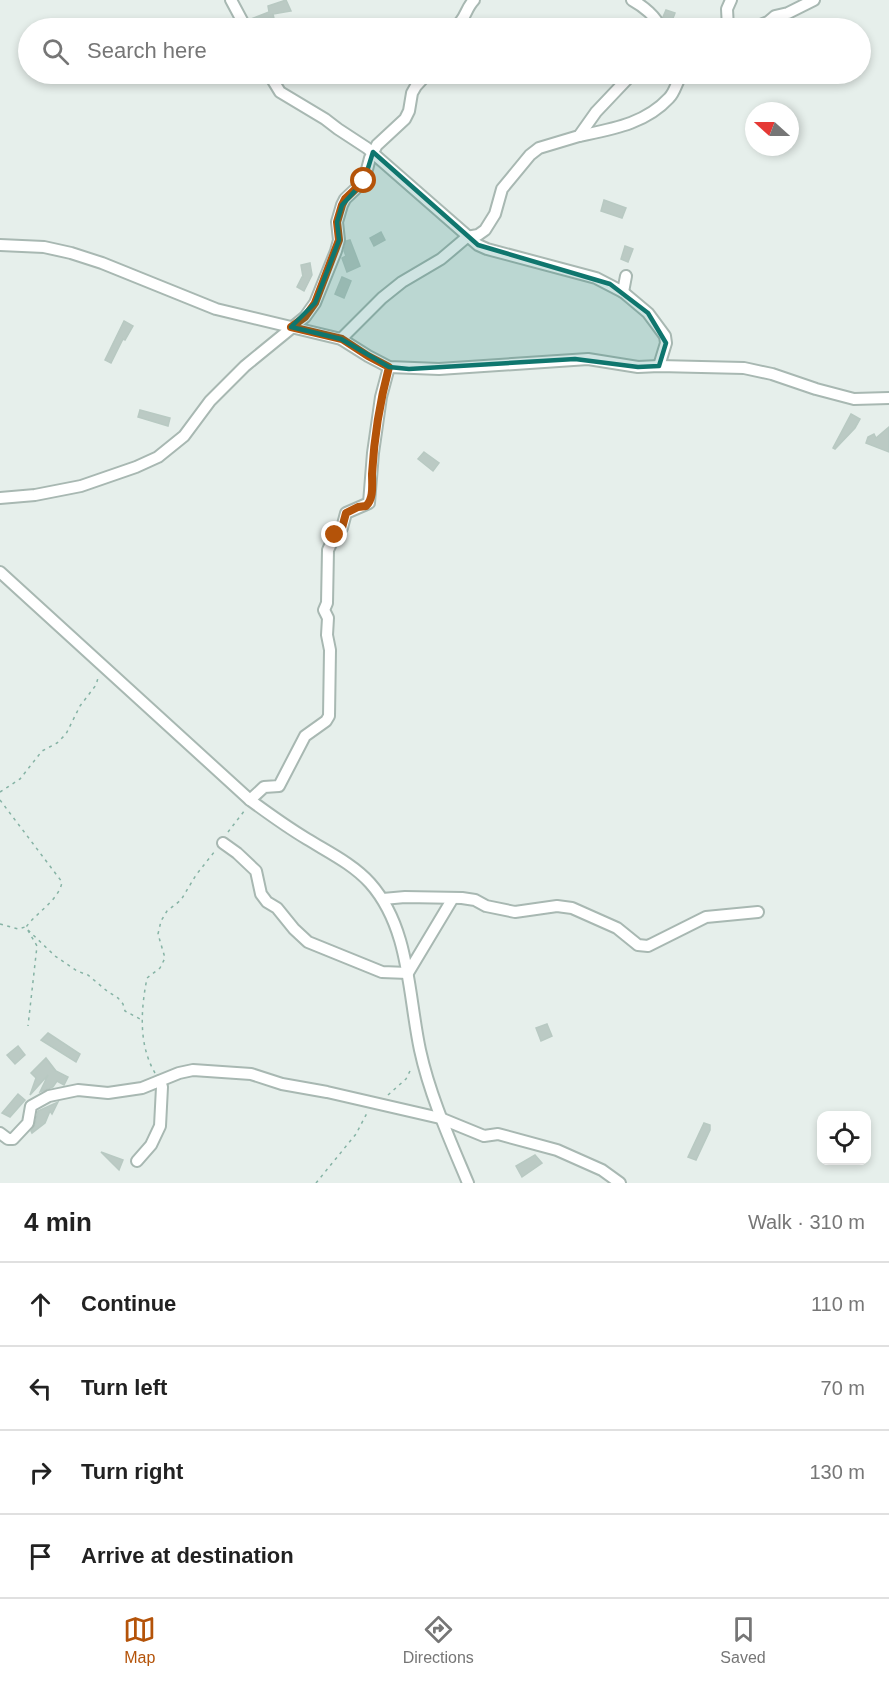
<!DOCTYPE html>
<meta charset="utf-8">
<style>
:root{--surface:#fff;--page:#f2f2f2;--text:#222;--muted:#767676;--line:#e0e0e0;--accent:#b45309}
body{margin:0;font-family:Arial,sans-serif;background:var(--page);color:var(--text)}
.controls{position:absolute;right:18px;bottom:18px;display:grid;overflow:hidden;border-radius:12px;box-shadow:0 3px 9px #0003}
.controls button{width:54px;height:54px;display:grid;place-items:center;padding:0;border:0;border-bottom:2px solid var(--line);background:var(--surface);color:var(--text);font:30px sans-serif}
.compass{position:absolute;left:745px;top:102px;width:54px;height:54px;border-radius:50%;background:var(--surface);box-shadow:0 3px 9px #0003;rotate:291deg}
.stop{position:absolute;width:18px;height:18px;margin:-14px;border:4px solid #b45309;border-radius:50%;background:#fff}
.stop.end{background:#b45309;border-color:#fff;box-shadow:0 2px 6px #0008}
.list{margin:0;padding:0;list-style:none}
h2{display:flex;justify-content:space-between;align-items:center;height:78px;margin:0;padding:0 24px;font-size:26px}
h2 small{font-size:20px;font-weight:400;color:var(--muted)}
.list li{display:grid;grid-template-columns:39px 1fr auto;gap:18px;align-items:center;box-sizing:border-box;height:84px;padding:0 24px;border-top:2px solid var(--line)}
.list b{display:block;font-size:22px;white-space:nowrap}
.list em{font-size:20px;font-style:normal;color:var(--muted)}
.icon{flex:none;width:33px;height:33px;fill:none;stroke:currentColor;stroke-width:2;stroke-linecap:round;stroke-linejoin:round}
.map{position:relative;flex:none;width:889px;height:1183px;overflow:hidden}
.search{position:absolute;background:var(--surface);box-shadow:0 3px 9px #0003;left:18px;right:18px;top:18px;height:66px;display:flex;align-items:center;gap:15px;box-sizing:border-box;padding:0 21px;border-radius:33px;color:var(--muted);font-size:22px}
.sheet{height:414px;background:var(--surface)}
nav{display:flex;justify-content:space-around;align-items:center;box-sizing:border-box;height:84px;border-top:2px solid var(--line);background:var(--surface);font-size:16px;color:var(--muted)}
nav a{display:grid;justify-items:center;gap:3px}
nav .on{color:var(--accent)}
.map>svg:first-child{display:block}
.building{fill:#bbcac4;stroke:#b8c9c2;stroke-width:1.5}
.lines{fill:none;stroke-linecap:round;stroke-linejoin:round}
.minor-casing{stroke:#a8b8b2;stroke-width:14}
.path{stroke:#86b3a5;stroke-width:1.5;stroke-dasharray:3 4.5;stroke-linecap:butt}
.minor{stroke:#fff;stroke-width:10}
.route{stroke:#b45309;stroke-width:8}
.marked{fill:#0f766e;fill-opacity:0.2;stroke:#0f766e;stroke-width:4.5;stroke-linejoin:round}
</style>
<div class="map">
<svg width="889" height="1183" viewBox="0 0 889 1183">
<rect width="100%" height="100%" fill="#e6efeb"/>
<g class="building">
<polygon points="286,0 291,11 273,14 275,23 261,28 254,28 251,19 269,12 268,6"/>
<polygon points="666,10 675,13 670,26 667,25 663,17"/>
<polygon points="604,200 626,208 622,218 601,211"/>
<polygon points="381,232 385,240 374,246 370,238"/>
<polygon points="350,240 360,266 347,272 342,258 346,256 344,251 346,241"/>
<polygon points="625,246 633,249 628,262 621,259"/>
<polygon points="310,263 312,275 304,291 297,287 302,277 303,277 301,265"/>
<polygon points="342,277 351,281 344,298 335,294"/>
<polygon points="124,321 133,326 125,340 123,339 111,363 105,360"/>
<polygon points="140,410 170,418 168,426 138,417"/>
<polygon points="851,414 860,419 855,428 835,449 833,448"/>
<polygon points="889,427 889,452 866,443 868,437 874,434 876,438"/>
<polygon points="424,452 439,463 433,471 418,459"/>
<polygon points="547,1024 552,1036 541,1041 536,1028"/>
<polygon points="48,1033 80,1054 76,1062 41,1040"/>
<polygon points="18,1046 25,1055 15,1064 7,1055"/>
<polygon points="46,1058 56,1071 68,1077 64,1085 57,1081 53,1087 40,1092 48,1075 30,1095 36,1078 31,1073"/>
<polygon points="18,1094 25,1100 10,1117 2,1113"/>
<polygon points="58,1102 52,1114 50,1111 45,1123 32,1133 31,1131 35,1125 38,1111"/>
<polygon points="704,1123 710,1125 710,1130 696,1160 688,1157"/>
<polygon points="101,1152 123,1160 119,1170"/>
<polygon points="535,1155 542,1163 522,1177 516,1166"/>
</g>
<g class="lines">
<defs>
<g id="minor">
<polyline points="231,0 246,28"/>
<path d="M632,0C643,6 657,17 660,28"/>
<path d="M454,28C466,20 465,9 474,0"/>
<polyline points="728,28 727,9 731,0"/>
<polyline points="753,28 768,22 775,16 788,13 814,0"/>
<polyline points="269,74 280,92 325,119 338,129 367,148 478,245 487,249 596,278 623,292 648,313 665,336 666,343 659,366"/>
<path d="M579,136C612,129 645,124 669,98C676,91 676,81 683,74"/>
<polyline points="0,245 44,247 71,253 102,263 216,309 341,339 368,356 389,367 439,369 588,359 638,367 659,366 744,368 772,374 816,389 854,399 889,398"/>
<polyline points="623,292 626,276"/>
<polyline points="341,339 382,298 402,282 441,259 467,237 478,235 485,230 495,214 502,189 530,155 539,148 579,136 596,112 632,74"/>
<polyline points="0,498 35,495 81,486 136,467 158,457 184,436 210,401 245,366 305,317 315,303 336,251 339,240 337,222 342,205 345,199 364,181 370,158 377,145 405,119 409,111 412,93 416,86 427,74"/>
<path d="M0,572L250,800C269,814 287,827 307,839C328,852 353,864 370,883C410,928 408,994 420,1050C430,1096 450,1140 468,1183"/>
<polyline points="250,800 264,787 279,786 305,736 326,721 329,716 330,650 327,635 328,618 324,610 327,603 328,550 336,533 342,528 346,513 369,503 373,453 381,397 389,367"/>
<polyline points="223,843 237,853 256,871 261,894 267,902 277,908 294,929 308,942 382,972 408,973 453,898"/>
<polyline points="383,899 405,897 462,898 475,900 486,906 515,912 557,906 572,908 617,928 638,945 648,946 706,917 758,912"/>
<polyline points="0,1133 8,1139 13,1139 28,1123 31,1106 49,1096 78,1090 108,1093 142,1088 179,1073 193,1070 251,1074 282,1084 327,1092 440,1118 484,1136 498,1134 557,1150 602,1170 620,1183"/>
<polyline points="137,1161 151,1145 160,1126 162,1087 160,1081"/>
</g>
</defs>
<use href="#minor" class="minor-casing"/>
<g class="path">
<polyline points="0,792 20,779 42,751 57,743 66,734 80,706 96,685 98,678"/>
<path d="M0,800L62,882C59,900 37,912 26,927L37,946L28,1026"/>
<polyline points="228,832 245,810"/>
<polyline points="0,924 18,929 25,927"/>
<polyline points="28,930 55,956 77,971 88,975 107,991 118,998 123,1004 125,1011 142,1020"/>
<path d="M155,1073C138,1044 141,1009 147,978L160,968L165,958L158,934L161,921L167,911L181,900L196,875L215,851"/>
<polyline points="388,1095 406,1079 412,1067"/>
<polyline points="316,1183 356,1134 367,1113"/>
</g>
<use href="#minor" class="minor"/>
</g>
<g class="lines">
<path class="route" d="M335,535L342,528L346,513L358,507L366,506C374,499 372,484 372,474C374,439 380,401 389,367L368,356L342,339L291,327L305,317L315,303L339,240L337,222L342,205L345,199L364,181"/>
</g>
<path class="marked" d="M373,152L478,245L610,284L648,313L666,343L659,366L638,367L575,359L409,369L389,367L341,339L291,327L315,303L339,240L337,222L342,205L364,181Z"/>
</svg>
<div class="controls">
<button><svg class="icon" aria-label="locate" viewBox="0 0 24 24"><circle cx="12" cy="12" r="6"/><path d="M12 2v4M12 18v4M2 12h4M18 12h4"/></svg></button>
</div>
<svg class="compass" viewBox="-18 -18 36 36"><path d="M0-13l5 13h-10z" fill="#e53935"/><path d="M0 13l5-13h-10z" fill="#767676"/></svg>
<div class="stop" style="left:364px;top:181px"></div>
<div class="stop end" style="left:335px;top:535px"></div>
<div class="search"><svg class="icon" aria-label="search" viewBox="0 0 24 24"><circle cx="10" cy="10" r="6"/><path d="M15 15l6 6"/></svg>Search here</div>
</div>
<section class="sheet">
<h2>4 min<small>Walk · 310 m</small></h2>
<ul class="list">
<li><svg class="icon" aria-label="ahead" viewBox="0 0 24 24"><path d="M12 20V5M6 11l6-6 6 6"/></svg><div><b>Continue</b></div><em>110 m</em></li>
<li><svg class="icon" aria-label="left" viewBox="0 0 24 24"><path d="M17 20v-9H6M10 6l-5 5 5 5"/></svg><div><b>Turn left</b></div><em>70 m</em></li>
<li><svg class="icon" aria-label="right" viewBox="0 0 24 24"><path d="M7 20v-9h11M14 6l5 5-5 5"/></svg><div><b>Turn right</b></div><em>130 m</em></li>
<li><svg class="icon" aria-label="arrive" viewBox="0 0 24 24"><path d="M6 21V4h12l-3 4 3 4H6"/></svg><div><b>Arrive at destination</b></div></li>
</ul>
</section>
<nav>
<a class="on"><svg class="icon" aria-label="map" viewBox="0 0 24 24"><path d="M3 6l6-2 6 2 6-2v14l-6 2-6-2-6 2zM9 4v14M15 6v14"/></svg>Map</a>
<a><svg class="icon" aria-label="directions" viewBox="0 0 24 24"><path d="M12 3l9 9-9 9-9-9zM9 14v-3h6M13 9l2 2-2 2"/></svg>Directions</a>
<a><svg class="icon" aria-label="saved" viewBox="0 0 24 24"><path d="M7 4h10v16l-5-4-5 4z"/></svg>Saved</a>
</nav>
